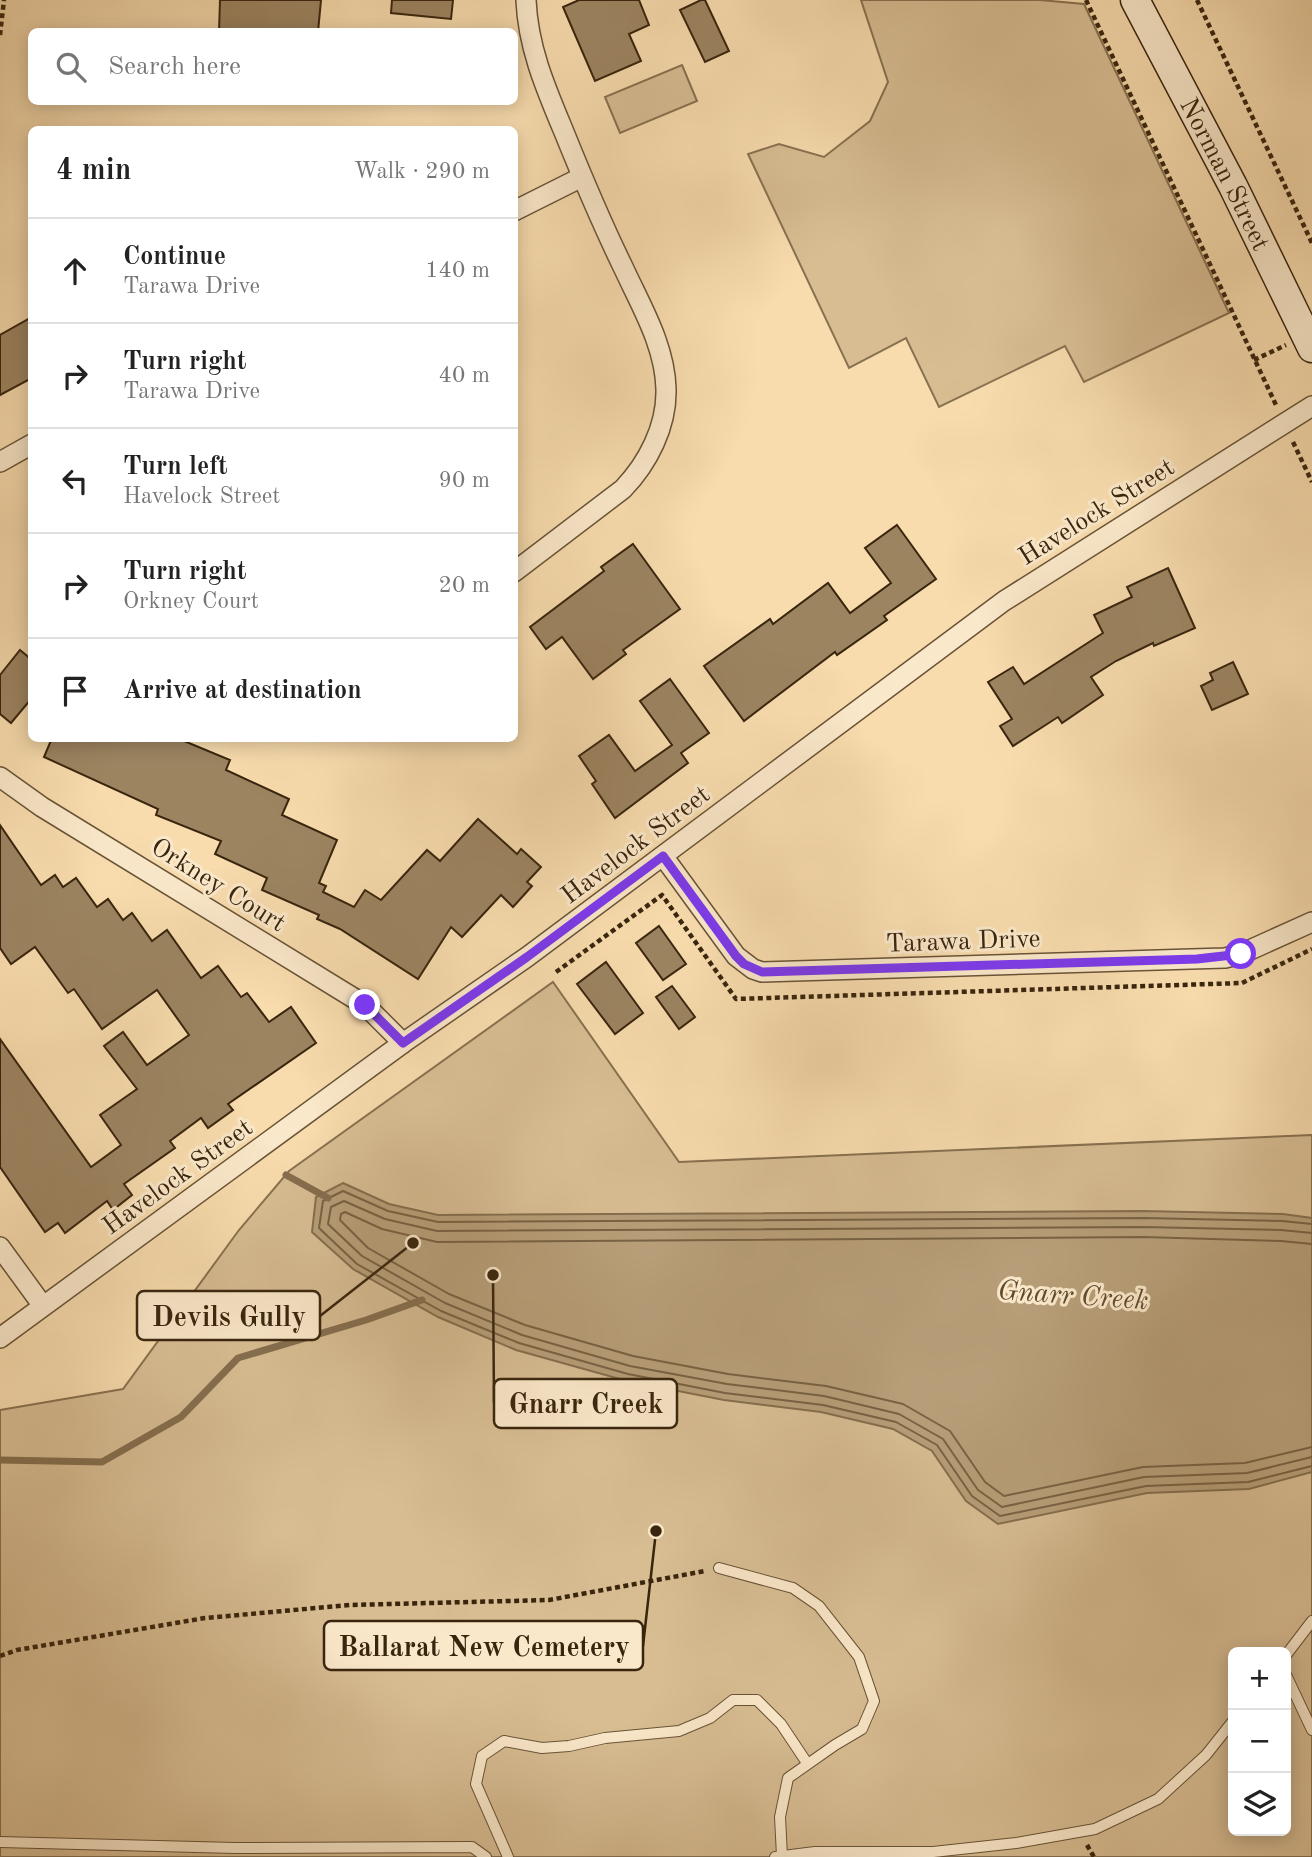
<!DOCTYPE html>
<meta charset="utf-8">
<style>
:root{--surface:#fff;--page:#f2f2f2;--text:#222;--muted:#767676;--line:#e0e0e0}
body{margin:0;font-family:"Old Standard TT",serif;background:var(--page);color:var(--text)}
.controls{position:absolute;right:21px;bottom:21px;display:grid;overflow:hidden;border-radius:10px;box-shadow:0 4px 18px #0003}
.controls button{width:63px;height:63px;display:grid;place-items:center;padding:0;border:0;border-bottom:2px solid var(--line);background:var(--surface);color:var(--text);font:35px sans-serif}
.stop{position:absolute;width:21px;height:21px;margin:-16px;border:5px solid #7c3aed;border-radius:50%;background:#fff}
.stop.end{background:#7c3aed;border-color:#fff;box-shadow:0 2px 7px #0008}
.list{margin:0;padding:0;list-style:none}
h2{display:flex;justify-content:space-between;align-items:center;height:91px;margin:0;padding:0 28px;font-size:30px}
h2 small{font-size:23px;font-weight:400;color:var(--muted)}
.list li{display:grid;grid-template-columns:46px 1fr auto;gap:21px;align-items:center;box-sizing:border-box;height:105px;padding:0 28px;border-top:2px solid var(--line)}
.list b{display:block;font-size:26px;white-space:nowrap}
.list p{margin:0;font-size:23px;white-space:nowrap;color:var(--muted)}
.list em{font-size:23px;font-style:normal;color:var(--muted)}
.icon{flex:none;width:38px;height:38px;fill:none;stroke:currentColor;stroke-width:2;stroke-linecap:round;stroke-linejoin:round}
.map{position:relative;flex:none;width:1312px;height:1857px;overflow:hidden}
.search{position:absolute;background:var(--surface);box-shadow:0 4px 18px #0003;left:28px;top:28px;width:490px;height:77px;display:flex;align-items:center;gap:18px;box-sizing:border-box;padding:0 24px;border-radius:10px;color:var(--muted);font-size:26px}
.panel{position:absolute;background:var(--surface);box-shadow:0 4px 18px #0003;left:28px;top:126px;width:490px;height:616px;border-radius:10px}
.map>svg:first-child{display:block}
.green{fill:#d8bd93;stroke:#887150;stroke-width:2;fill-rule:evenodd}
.water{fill:#b79e78;stroke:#856e4e;stroke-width:2}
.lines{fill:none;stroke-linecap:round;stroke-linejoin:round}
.shore{stroke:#786243;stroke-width:2}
.stream{stroke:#856e4e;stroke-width:7}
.building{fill:#9c8461;stroke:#39250e;stroke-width:2}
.lane-casing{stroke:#695336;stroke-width:12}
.street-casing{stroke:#695336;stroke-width:22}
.secondary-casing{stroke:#39250e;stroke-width:31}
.path{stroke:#39250e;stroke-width:4.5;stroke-dasharray:5 3.5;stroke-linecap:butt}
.lane{stroke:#fae8ca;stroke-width:10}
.street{stroke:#fae8ca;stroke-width:19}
.secondary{stroke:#fae8ca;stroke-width:28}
.route{stroke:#7c3aed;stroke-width:9}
.labels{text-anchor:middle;stroke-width:6;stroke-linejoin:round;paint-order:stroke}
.street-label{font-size:26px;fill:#39250e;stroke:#fae8ca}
.water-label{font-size:28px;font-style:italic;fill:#5f492e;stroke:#fae8ca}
.leader{fill:none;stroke:#39250e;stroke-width:2.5}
.callout-dot{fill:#39250e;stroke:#fae8ca;stroke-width:2.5}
.callout{fill:#fae8ca;stroke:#39250e;stroke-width:2.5}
.callout-label{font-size:28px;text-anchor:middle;font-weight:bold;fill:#39250e}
</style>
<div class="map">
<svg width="1312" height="1857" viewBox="0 0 1312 1857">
<rect width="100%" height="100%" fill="#f8dcae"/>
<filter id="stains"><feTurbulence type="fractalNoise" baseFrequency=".00286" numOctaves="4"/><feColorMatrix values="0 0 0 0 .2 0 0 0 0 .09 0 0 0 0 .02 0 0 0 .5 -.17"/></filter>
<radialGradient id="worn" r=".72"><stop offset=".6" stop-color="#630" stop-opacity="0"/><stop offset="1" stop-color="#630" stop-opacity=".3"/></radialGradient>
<g class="green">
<polygon points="861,0 1040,0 1084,4 1229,313 1084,382 1065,346 939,407 906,338 849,368 748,154 779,144 824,157 870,121 888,82"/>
<polygon points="682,65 697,101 620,133 605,97"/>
<path d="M553,982L679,1162L1312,1135V1857H0V1410L123,1389L239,1230L289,1171ZM1233,1652H1286V1831H1233Z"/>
</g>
<polygon class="water" points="343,1183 389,1204 438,1215 1143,1211 1283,1214 1312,1218 1312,1472 1249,1489 1147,1493 998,1524 966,1501 932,1451 893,1429 821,1412 724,1400 627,1381 516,1350 438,1317 353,1269 312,1232 316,1197"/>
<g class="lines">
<g class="shore">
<polyline points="1312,1224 1282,1221 1143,1218 438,1222 388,1211 343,1191 323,1201 319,1228 357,1264 441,1311 519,1343 628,1374 725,1393 823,1405 896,1422 937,1445 972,1496 1000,1516 1146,1486 1248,1482 1312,1466"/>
<polyline points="1312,1233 1281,1230 1143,1227 437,1231 385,1219 344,1201 331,1207 328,1224 362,1256 445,1303 522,1335 630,1366 727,1384 824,1396 899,1414 943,1439 978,1490 1002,1507 1144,1477 1247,1473 1312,1457"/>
<polyline points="1312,1244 1281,1241 1143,1237 437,1242 382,1229 345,1212 341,1214 340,1220 368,1248 449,1294 525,1325 633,1356 728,1374 826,1386 903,1404 950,1431 985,1482 1004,1496 1143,1467 1245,1463 1312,1447"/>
</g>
<g class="stream">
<polyline points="286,1175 328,1198"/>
<polyline points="0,1460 102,1462 181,1417 238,1358 366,1320 422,1300"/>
</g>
</g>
<g class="building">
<polygon points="220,0 321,0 318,32 219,32"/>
<polygon points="392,0 453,0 451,19 391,13"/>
<polygon points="579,0 639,0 649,25 629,34 641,61 595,81 563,7"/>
<polygon points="701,0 705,0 729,51 705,62 680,10"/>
<polygon points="32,317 32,378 0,395 0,335"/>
<polygon points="897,525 936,579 884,616 887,620 837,655 835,652 744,721 704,666 770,619 773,624 828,583 850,613 891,583 865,548"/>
<polygon points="633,544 680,609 623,650 626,654 593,679 562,637 546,649 530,627 604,571 601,567"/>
<polygon points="1168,568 1195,628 1154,646 1153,643 1116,661 1091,677 1103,695 1062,723 1058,717 1013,746 1000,726 1012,719 988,682 1013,667 1024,684 1103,633 1094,615 1132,597 1127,587"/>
<polygon points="20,650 32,660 32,698 11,723 0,714 0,675"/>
<polygon points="1233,662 1248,694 1212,710 1201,686 1213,680 1210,673"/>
<polygon points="670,679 709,733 681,753 688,763 615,818 592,784 596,781 579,756 609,735 635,771 672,745 640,701"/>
<polygon points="52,738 177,738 230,760 226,770 289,799 282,815 337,840 319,883 326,886 323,892 354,907 365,890 381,900 427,850 440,861 478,819 517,854 521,849 541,867 527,882 532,886 513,907 501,895 462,937 451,927 418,979 340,929 317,919 319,915 262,890 267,878 215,854 221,841 156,815 158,809 44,757"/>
<polygon points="0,825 41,885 55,875 63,887 76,878 97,907 108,899 123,920 132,913 152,941 167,930 201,978 218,966 241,997 247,993 269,1022 291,1007 316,1043 228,1104 233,1110 208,1128 201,1118 170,1141 175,1148 124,1184 132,1195 113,1210 107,1201 65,1233 58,1223 45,1232 0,1167 0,1039 91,1167 121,1145 100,1115 137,1089 104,1046 123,1032 147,1065 189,1035 157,990 102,1029 74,989 68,993 35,947 11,964 0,948"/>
<polygon points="659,926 686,964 663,980 636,943"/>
<polygon points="606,962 643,1013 615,1034 577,984"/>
<polygon points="672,986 695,1017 679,1029 656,997"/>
</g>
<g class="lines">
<defs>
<g id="lane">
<polyline points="719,1568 793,1588 819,1606 859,1657 874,1701 862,1729 835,1745 788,1778 780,1817 782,1856"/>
<polyline points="1286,1655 1312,1621"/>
<polyline points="1286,1675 1312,1730"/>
<polyline points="0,1842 235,1848 472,1847 486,1857"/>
<polyline points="508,1857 476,1784 482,1756 504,1741 542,1748 569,1746 605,1738 679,1731 710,1718 733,1700 757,1700 781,1724 807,1763"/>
<polyline points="775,1857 815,1852 933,1852 1016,1843 1095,1829 1158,1799 1206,1755 1233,1721"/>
</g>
<g id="street">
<polyline points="514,211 582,177"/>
<polyline points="0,462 32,444"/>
<path d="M514,572L623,489C648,463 667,426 666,389C665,346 642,308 624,269C602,224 583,179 564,132C546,89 528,48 526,0"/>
<polyline points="0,777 42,807 365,1005 403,1043"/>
<polyline points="663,856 736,956 753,969 762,972 1225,958 1241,954 1312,922"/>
<polyline points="0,1247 43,1306"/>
<polyline points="0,1338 403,1043 527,957 1004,601 1312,406"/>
</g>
<g id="secondary">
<path id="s1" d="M1135,0L1233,186L1312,348"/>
</g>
</defs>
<use href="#lane" class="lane-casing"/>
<use href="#street" class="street-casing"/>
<use href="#secondary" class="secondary-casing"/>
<g class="path">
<polyline points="1086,0 1276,405"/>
<polyline points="1197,0 1312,243"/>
<polyline points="0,35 4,0"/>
<polyline points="1254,360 1286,345"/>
<polyline points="1293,442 1312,482"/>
<polyline points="556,972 662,895 736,999 1242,983 1312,949"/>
<polyline points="0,1656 17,1650 205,1618 350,1605 549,1600 705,1571"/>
<polyline points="1087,1845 1094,1857"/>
</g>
<use href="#lane" class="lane"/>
<use href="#street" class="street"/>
<use href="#secondary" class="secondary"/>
</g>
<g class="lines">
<polyline class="route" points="365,1005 403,1043 527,957 663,856 736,956 744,964 762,972 1197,959 1241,954"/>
</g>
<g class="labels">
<g class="street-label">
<text dy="9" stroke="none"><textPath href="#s1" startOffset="196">Norman Street</textPath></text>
<text transform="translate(1096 511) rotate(-32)" y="9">Havelock Street</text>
<text transform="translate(635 844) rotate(-37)" y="9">Havelock Street</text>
<text transform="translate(219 884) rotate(32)" y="9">Orkney Court</text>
<text transform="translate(963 940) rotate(-2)" y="9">Tarawa Drive</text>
<text transform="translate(177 1176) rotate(-36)" y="9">Havelock Street</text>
</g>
<g class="water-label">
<text transform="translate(1073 1294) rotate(4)" y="10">Gnarr Creek</text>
</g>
</g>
<path class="leader" d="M413 1243L320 1316M493 1275L494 1403M656 1531L643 1646"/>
<g class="callout-dot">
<circle cx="413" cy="1243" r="7"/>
<circle cx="493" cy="1275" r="7"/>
<circle cx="656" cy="1531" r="7"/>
</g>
<g class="callout">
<rect x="137" y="1291" width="183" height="49" rx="7"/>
<rect x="494" y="1379" width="183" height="49" rx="7"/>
<rect x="324" y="1621" width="319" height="49" rx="7"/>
</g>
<g class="callout-label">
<text x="229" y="1326">Devils Gully</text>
<text x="586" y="1413">Gnarr Creek</text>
<text x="484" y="1656">Ballarat New Cemetery</text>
</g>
<rect width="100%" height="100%" filter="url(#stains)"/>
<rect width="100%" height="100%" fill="url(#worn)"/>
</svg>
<div class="controls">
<button>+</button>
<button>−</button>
<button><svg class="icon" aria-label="layers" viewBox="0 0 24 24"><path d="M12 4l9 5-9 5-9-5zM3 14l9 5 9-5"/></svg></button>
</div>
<div class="stop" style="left:1241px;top:954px"></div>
<div class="stop end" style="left:365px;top:1005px"></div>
<div class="search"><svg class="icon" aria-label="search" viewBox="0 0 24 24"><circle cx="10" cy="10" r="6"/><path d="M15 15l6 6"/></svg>Search here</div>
<section class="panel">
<h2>4 min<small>Walk · 290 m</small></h2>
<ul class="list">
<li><svg class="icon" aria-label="ahead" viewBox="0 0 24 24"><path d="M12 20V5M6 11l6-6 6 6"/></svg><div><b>Continue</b><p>Tarawa Drive</p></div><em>140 m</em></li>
<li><svg class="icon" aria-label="right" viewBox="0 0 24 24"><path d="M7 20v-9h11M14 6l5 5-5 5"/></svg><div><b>Turn right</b><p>Tarawa Drive</p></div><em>40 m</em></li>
<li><svg class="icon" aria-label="left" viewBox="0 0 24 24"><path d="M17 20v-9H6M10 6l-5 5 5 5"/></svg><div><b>Turn left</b><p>Havelock Street</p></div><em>90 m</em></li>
<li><svg class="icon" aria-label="right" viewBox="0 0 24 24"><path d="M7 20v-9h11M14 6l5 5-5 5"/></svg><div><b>Turn right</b><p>Orkney Court</p></div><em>20 m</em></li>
<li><svg class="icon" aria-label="arrive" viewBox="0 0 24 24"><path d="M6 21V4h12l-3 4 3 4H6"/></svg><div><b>Arrive at destination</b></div></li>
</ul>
</section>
</div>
